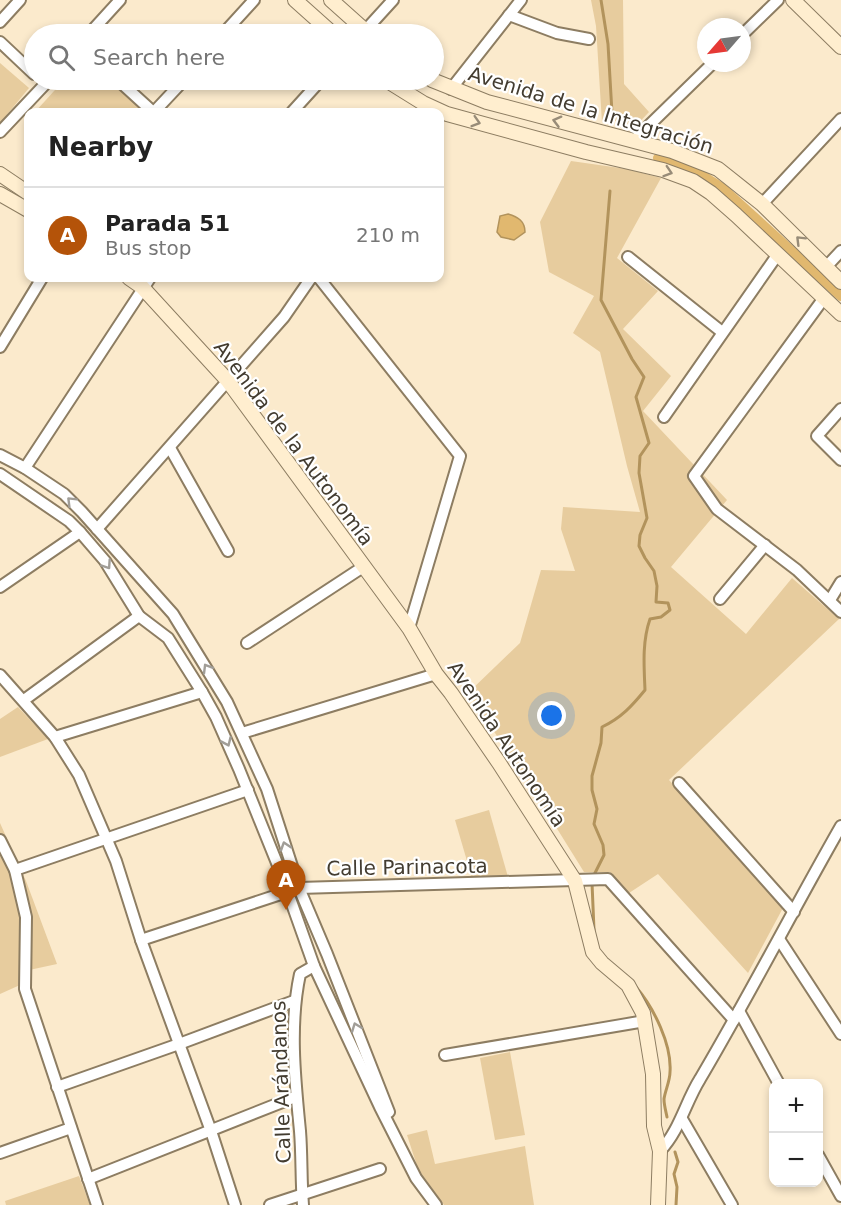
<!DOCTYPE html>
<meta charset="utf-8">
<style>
:root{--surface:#fff;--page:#f6f6f6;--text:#222;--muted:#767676;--line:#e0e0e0;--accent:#b45309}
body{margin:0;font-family:"DejaVu Sans",sans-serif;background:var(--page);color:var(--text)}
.controls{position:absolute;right:18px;bottom:18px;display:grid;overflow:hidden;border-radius:12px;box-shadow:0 3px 9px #0003}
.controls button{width:54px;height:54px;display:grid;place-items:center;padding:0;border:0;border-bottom:2px solid var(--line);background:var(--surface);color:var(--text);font:30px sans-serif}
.compass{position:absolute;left:697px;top:18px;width:54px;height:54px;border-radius:50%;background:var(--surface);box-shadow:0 3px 9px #0003;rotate:242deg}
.you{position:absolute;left:552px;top:716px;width:21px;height:21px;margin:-15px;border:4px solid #fff;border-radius:50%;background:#1a73e8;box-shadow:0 0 0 9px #1a73e833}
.badge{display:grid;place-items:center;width:39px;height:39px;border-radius:50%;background:var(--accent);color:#fff;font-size:20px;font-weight:700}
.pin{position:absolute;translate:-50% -50px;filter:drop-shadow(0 2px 3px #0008)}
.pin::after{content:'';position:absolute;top:32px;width:21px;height:18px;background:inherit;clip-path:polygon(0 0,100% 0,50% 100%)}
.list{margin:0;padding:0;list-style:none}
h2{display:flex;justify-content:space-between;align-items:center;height:78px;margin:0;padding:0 24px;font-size:26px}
h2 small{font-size:20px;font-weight:400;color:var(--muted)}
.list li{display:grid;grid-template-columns:39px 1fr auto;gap:18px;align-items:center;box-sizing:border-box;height:96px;padding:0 24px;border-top:2px solid var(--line)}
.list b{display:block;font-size:22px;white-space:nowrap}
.list p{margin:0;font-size:20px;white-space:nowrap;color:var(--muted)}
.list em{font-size:20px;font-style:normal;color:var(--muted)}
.icon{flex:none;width:33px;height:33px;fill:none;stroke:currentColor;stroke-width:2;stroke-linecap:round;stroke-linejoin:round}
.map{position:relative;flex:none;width:841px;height:1205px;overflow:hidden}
.search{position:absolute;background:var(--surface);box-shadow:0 3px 9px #0003;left:24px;top:24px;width:420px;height:66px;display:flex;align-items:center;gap:15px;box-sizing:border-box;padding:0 21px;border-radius:33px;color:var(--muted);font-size:22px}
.panel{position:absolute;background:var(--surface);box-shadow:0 3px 9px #0003;left:24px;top:108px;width:420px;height:174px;border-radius:12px}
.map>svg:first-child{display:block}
.green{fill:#e7cc9e}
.water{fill:#e1b86f;stroke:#b2935c;stroke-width:1.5}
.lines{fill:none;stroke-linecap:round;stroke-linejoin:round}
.stream{stroke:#b2935c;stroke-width:3}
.canal{stroke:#e1b86f;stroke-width:10}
.street-casing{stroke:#8d7d62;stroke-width:14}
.secondary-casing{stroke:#8d7d62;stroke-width:16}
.street{stroke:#fff;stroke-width:10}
.secondary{stroke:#ffeecf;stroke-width:14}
.oneway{stroke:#988c78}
.oneway2{stroke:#a19e98}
.labels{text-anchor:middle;stroke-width:4.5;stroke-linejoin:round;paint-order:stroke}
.street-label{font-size:20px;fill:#433c30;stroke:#fff}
</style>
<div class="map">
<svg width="841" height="1205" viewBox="0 0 841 1205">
<rect width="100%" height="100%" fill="#fbeacc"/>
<g class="green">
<polygon points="591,0 623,0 624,84 649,112 634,128 621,120 602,123 596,26"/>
<polygon points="0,63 29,88 0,123"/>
<polygon points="64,80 111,80 144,110 142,112 35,112"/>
<polygon points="571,161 627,169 661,178 617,258 658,291 623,329 671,376 643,411 727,500 671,567 746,634 792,578 839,619 669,780 784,906 748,973 658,874 629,893 610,872 584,872 528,782 468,693 520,643 541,570 575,571 561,529 563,507 640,512 627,466 600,352 573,333 594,296 549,272 540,222"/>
<polygon points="18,707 48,739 0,757 0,719"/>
<polygon points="489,810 508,877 472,878 455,820"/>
<polygon points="0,823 26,881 57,964 20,972 20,985 0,994"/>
<polygon points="510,1052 525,1135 495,1140 480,1058"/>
<polygon points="427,1130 435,1164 525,1146 534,1205 444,1205 418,1169 407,1135"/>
<polygon points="79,1176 90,1205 6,1205 5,1201"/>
</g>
<path class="water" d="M508,214C518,217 525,221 525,232L514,240L501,237L497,232L500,216Z"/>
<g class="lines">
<g class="stream">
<polyline points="601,0 608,44 612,113"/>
<path d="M593,877L604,855L603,845L594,824L597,809L592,790V776L601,743L602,727C621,718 632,706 645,690C644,666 642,642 650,619L661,617L670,610L668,603L656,602L657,586L654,571L645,558L639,546L640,535L647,518L639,473L640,456L649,443L636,397L644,377L632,359L601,300L610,191"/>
<polyline points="592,883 594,930"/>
<path d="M636,987C654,1008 672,1045 670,1072C670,1081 665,1091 664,1099C664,1105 666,1112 667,1117"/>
<polyline points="675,1152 678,1162 674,1174 677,1187 676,1205"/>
</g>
<polyline class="canal" points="658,158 698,173 722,188 841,296"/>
<defs>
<g id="street">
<polyline points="509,15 557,33 589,39"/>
<polyline points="0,22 20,0"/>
<polyline points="89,34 120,0"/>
<polyline points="223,34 254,0"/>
<polyline points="362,34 393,0"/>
<polyline points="742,35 778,0"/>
<polyline points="0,42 34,74"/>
<polyline points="118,80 153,112"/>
<polyline points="451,89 521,0"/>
<polyline points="154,112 184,80"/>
<polyline points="292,112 321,80"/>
<polyline points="0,132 49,80"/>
<polyline points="634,140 713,63"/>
<polyline points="762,204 841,119"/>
<polyline points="628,257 722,332"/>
<polyline points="826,267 841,251"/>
<polyline points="319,278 460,456 409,628"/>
<polyline points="824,298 694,476 717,509 797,570 841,612"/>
<polyline points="0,347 42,278"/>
<polyline points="841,409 817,436 841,460"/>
<polyline points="664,417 778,254"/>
<polyline points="170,448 228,551"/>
<polyline points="0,455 25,468 64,494 82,512 173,614 227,702 267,789 299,888 327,954 389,1112"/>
<polyline points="25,468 150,278"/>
<polyline points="0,474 69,521 80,532 105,561 139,616 168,638 202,692 216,717 239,769 281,873 314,966 380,1107 416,1178 436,1205"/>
<polyline points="97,529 284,317 311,278"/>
<polyline points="0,587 80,532"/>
<polyline points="720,599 765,545"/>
<polyline points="830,600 841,582"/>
<polyline points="247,643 363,567"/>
<polyline points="0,675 55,737 79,775 116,861 141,940 211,1131 235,1205"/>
<polyline points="24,700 139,616"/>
<polyline points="242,733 436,674"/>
<polyline points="55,737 202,692"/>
<polyline points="679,783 794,912"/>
<polyline points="0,840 15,870 26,917 25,989 97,1205"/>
<polyline points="15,870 248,790"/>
<polyline points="779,939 841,1034"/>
<polyline points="141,940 299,888 608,879 734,1020"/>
<polyline points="739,1011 779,1084"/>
<polyline points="445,1055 645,1021"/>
<polyline points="57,1087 179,1044 294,1001"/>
<polyline points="682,1119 732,1205"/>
<path d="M660,1151C680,1130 685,1103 700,1079C749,996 793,910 841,826"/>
<polyline points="0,1153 71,1128"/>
<polyline points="818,1155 841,1196"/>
<polyline points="88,1179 295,1097"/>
<polyline points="270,1205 380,1169"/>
<path d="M303,1205C301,1181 302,1156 300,1131C295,1080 289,1025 300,974L314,966"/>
</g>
<g id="secondary">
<polyline points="295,0 333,34"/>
<polyline points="331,0 369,34"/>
<polyline points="793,0 841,47"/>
<polyline points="386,80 423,103 447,114 586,152 663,170 693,181 711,193 736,215 841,314"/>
<polyline points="432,80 487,102 672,151 718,169 762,204 841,282"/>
<polyline points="0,174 28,193"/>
<polyline points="0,194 28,210"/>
<polyline points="129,278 142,287 228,381 409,628 436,674 451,693 499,763 575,881 593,952 602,963 628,985 643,1013 653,1074 654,1126 660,1151 658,1205"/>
</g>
</defs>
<use href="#street" class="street-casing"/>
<use href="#secondary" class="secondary-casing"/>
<use href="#street" class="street"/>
<use href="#secondary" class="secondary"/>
</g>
<defs><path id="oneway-chevron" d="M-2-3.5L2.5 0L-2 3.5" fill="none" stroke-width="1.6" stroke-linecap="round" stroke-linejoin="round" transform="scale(1.5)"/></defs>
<g class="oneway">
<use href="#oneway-chevron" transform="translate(557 121) rotate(-165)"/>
<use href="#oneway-chevron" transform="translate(476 122) rotate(17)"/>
<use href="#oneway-chevron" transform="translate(668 172) rotate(18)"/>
<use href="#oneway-chevron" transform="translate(800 240) rotate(-135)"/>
</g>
<g class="oneway2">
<use href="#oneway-chevron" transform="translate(71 501) rotate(-135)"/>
<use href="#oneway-chevron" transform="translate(107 565) rotate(56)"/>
<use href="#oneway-chevron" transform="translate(207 668) rotate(-121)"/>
<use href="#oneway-chevron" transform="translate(227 742) rotate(66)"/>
<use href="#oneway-chevron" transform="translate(285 846) rotate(-108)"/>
<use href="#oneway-chevron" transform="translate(356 1027) rotate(-111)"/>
</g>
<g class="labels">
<g class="street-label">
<text transform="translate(591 110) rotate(17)" y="7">Avenida de la Integración</text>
<text transform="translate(294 443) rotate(53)" y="7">Avenida de la Autonomía</text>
<text transform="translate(507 744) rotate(56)" y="7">Avenida Autonomía</text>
<text transform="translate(407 867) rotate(-1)" y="7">Calle Parinacota</text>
<text transform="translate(281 1082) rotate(-92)" y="7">Calle Arándanos</text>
</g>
</g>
</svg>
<div class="controls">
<button>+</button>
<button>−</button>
</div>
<svg class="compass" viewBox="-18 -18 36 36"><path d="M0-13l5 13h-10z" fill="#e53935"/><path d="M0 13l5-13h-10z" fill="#767676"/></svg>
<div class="you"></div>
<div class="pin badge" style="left:286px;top:910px">A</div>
<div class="search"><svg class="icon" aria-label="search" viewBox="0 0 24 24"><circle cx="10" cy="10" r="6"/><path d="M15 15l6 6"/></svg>Search here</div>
<section class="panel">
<h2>Nearby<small></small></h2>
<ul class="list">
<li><span class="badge">A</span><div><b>Parada 51</b><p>Bus stop</p></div><em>210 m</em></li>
</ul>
</section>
</div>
